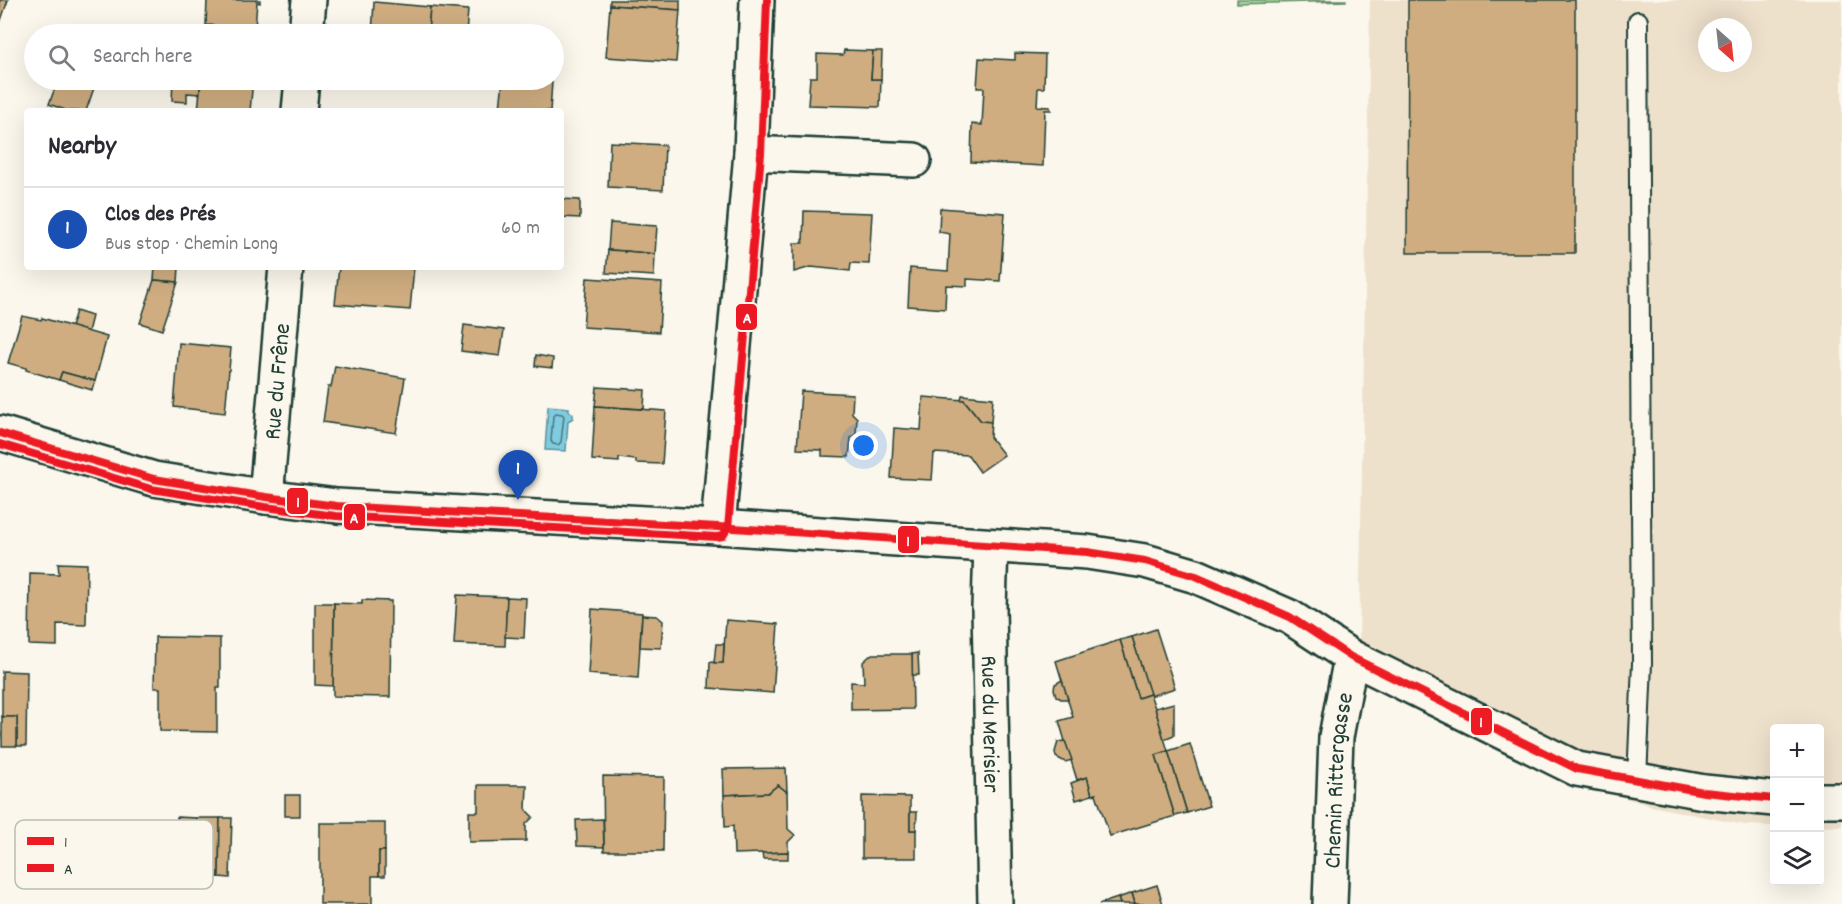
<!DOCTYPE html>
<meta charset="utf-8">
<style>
:root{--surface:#fff;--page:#f7f7f7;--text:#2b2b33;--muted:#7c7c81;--line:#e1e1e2;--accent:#d1495b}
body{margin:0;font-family:Dekko,sans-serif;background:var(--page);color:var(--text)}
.controls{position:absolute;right:18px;bottom:18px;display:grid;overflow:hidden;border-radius:6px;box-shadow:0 6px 24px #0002}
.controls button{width:54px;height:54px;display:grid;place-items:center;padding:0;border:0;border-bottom:2px solid var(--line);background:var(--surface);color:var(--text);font:30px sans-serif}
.compass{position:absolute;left:1698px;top:18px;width:54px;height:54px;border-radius:50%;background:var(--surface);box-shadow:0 6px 24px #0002;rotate:153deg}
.you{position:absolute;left:864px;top:446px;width:21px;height:21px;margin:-15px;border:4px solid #fff;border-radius:50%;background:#1a73e8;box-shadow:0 0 0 9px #1a73e833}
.badge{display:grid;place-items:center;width:39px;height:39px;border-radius:50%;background:var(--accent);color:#fff;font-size:20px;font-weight:700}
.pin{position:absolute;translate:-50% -50px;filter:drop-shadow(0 2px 3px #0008)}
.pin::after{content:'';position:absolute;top:32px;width:21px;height:18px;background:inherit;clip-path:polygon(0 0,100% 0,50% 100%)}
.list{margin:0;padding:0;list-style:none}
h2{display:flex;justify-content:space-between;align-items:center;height:78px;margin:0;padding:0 24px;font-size:26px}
h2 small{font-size:20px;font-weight:400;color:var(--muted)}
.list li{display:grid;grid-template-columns:39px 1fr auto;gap:18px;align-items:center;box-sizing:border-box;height:84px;padding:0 24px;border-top:2px solid var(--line)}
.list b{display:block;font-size:22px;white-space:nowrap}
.list p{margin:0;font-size:20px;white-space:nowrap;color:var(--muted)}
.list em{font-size:20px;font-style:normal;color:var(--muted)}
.icon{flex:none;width:33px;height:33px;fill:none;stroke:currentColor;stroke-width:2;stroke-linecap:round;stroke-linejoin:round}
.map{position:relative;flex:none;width:1842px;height:904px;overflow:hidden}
.search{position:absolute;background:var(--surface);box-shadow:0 6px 24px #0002;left:24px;top:24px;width:540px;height:66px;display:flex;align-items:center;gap:15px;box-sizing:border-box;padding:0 21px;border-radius:33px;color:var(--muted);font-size:22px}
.panel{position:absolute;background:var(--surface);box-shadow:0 6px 24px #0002;left:24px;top:108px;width:540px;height:162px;border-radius:6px}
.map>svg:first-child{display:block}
.built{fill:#eee1cc;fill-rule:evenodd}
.green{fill:url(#green-dots);stroke:#628b68;stroke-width:1.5}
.water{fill:#80cbe0;stroke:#59929b;stroke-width:1.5}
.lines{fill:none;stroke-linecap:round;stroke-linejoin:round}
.shore{stroke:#467679;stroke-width:1.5}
.building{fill:#cfad81;stroke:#1f3d34;stroke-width:1.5}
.service-casing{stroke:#1f3d34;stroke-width:22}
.minor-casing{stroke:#1f3d34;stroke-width:38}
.service{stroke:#fbf7ec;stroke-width:18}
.minor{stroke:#fbf7ec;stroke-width:33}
.bus-1-casing{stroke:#fbf7ec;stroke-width:12}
.bus-2-casing{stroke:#fbf7ec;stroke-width:12}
.bus-1{stroke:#ed1c24;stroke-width:8}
.bus-2{stroke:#eb1923;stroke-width:8}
.labels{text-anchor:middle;stroke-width:4.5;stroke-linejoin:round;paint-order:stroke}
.street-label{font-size:24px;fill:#1f3d34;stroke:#fbf7ec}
.key{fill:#fbf7ec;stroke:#b9bfb5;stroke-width:1.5}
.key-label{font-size:16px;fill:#1f3d34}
.line-badge{stroke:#fbf7ec;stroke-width:2}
.badge-label{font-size:16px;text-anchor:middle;font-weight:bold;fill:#fff}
</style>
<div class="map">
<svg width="1842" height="904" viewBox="0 0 1842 904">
<defs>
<pattern id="green-dots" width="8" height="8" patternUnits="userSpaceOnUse" patternTransform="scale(1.5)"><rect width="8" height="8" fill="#a6d99b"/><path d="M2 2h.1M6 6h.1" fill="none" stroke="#8ebb86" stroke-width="1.8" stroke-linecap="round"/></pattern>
</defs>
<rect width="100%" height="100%" fill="#fbf7ec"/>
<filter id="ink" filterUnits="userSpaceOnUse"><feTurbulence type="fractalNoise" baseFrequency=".0167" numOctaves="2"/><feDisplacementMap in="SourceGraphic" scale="12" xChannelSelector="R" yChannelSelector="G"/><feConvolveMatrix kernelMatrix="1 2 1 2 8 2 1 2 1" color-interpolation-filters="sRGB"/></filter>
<g filter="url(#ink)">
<path class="built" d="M1370,0H1842V826L1820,827V728H1774V826L1745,825L1655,807L1568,781L1359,642ZM1707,27H1743V63H1707Z"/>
<polygon class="green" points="1237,0 1346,0 1346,1 1237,4"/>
<polygon class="water" points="548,406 569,408 569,411 573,414 573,418 568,421 566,451 545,450"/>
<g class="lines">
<polygon class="shore" points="556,413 562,414 564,416 561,442 558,445 553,444 551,441 553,416"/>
</g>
<g class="building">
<polygon points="0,0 8,0 0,23"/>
<polygon points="207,0 260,0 260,3 257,2 255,28 206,25"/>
<polygon points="610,0 680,0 680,10 610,5"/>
<polygon points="1408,0 1575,0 1575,253 1407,253"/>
<polygon points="374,2 430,7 428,34 372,34"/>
<polygon points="610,5 680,10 676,62 606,57"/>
<polygon points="430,7 468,10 466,34 428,34"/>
<polygon points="844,50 873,51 871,79 881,79 880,107 808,105 810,77 817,77 817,54 843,55"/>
<polygon points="873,51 882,51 881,79 871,79"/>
<polygon points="1015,53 1045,54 1044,88 1038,88 1037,106 1050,107 1051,110 1045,110 1043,166 971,162 972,124 982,125 984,88 977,88 979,58 1015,60"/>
<polygon points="58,80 72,80 94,88 86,111 68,111 49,104"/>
<polygon points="173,80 201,80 200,94 187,93 187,102 172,101"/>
<polygon points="201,80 253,80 250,111 198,111"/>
<polygon points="503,80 552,82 550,111 500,109"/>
<polygon points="610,142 665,145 663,190 608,187"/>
<polygon points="561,199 580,200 580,218 561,217"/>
<polygon points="940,208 1005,213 1000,281 967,279 967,286 946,285 945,309 908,306 910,268 948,271 950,234 939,232"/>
<polygon points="804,211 872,213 869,264 851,263 850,271 811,267 794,272 794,243 803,243"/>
<polygon points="610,223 657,226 655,254 626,251 624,253 625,251 608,250"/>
<polygon points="608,250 625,251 624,253 626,251 655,254 654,276 606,273"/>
<polygon points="155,267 179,267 178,282 154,280"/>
<polygon points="339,267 414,267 410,310 335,304"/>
<polygon points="587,278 662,283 659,332 583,327"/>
<polygon points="154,280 178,282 162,330 140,323"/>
<polygon points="76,311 92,316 88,332 71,327"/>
<polygon points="22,316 41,320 42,318 107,337 95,381 62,372 59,380 26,370 26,368 8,363"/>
<polygon points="464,325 504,330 500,356 461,351"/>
<polygon points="179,343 231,348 225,413 174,407"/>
<polygon points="536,355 553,358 552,368 535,366"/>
<polygon points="335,366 405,378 396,433 323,422 328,387 331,387"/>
<polygon points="62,372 95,381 92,390 59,380"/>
<polygon points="597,387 645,390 644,409 595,406"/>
<polygon points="801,391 853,394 852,413 857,418 856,434 851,438 849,457 822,456 822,450 797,449"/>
<polygon points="962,395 993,398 991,422 981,421 964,400 961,400"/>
<polygon points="923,397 964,400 981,421 991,422 990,437 1004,455 980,472 968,455 934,453 932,480 891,478 894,428 921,430"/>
<polygon points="595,406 666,411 662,464 636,463 636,460 619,458 619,462 592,460"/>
<polygon points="58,563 87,564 86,625 57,624 57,646 29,645 30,573 59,574"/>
<polygon points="457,595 507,597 505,646 454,644"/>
<polygon points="507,597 526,598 524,638 505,637"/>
<polygon points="362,600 391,601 390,697 333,696 334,603 362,604"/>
<polygon points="315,603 334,603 333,686 315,685"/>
<polygon points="592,609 642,613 638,678 588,674"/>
<polygon points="642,615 657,616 663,621 661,648 640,647"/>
<polygon points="726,620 778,624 773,693 709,688 710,662 723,663"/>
<polygon points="1156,629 1175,688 1150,696 1132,637"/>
<polygon points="155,637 220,638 220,688 217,688 217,732 160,731 160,688 154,688"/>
<polygon points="1132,637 1150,694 1138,698 1120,640"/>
<polygon points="1120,640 1138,698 1150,694 1155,708 1168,751 1156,755 1175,816 1110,836 1096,794 1092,795 1087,777 1077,780 1065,741 1059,721 1073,717 1056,661"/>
<polygon points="716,644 724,644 723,663 714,663"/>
<polygon points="918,653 919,675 912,675 912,654"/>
<polygon points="872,654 912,654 913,709 851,710 851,682 864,683 863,662"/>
<polygon points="2,671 27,672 26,746 17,746 17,717 2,717"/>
<polygon points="1062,680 1068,699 1061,699 1056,696 1054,689 1055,684"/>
<polygon points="1174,703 1174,735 1164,739 1155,708"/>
<rect x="2" y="717" width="15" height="29"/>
<polygon points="1065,741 1072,760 1065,762 1056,757 1055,752 1058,742"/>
<polygon points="1190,744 1209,806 1187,813 1168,751"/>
<polygon points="1168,751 1187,813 1175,816 1156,755"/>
<polygon points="786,768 787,792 778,785 768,793 724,795 723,769"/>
<polygon points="603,776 664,777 663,851 604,851"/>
<polygon points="1087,777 1092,795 1076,800 1071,783"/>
<polygon points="478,785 527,785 526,810 533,817 526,824 526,841 469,842 469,812 478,812"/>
<polygon points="778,785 787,792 788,829 795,835 788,842 788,852 734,854 733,826 725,827 724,795 768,793"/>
<rect x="285" y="795" width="15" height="21"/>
<polygon points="862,796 910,797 910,830 916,830 916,858 862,858"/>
<polygon points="910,812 917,812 916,830 910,830"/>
<polygon points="177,817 196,818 196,833 177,832"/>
<polygon points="196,818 220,818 219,877 176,876 177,832 196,833"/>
<polygon points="220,818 232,818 230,878 219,877"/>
<polygon points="603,819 604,847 577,846 576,820"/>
<polygon points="320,823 385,823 385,851 379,851 379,876 372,876 372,904 320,904"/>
<rect x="379" y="851" width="6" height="25"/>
<polygon points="788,852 788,859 763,859 762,853"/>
<polygon points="1157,885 1163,904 1135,904 1132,893"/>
<polygon points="1132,893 1135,904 1120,904 1118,898"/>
<polygon points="1118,898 1120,904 1099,904"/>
</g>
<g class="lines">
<defs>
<polyline id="service" points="1637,780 1642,663 1638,21"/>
<g id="minor">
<polyline points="306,34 309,0"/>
<polyline points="299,111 302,80"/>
<polyline points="751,153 914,160"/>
<polyline points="0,433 154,479 266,497 337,506 718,527 1087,552 1145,561 1196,576 1290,617 1351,657 1577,769 1704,792 1774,799"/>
<path id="s1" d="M266,497L286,267"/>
<polyline points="718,527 751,153 757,0"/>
<path id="s2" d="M991,546L989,607L995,904"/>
<polyline points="1820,800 1842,800"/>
<path id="s3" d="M1330,904L1336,737L1351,657"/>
</g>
</defs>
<use href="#service" class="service-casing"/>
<use href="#minor" class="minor-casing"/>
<use href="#service" class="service"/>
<use href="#minor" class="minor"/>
<defs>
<polyline id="bus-1" points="0,433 154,479 266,497 337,506 718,527 1087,552 1145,561 1196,576 1290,617 1351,657 1577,769 1704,792 1774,799"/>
<polyline id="bus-2" points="0,444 151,489 265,507 336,516 717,537 723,536 728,528 761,154 767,0"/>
</defs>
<use href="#bus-1" class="bus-1-casing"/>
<use href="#bus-2" class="bus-2-casing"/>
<use href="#bus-1" class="bus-1"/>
<use href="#bus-2" class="bus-2"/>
</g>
</g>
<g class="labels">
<g class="street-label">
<text dy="8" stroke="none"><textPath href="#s1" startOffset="116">Rue du Frêne</textPath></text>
<text dy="8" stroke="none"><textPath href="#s2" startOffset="178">Rue du Merisier</textPath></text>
<text dy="8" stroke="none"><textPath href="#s3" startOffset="124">Chemin Rittergasse</textPath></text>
</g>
</g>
<rect x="15" y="820" width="198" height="69" rx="9" class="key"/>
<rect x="27" y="837" width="27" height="8" fill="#ed1c24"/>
<rect x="27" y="864" width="27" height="8" fill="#eb1923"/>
<g class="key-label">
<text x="64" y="847">1</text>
<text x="64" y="874">A</text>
</g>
<g class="line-badge">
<rect x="735" y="303" width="23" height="28" rx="6" fill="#eb1923"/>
<rect x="286" y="487" width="23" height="28" rx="6" fill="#ed1c24"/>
<rect x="343" y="503" width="23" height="28" rx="6" fill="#eb1923"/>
<rect x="897" y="525" width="23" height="29" rx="6" fill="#ed1c24"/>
<rect x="1470" y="707" width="23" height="29" rx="6" fill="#ed1c24"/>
</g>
<g class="badge-label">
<text x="747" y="323">A</text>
<text x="298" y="507">1</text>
<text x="354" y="523">A</text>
<text x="908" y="546">1</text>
<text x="1481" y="727">1</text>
</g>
</svg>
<div class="controls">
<button>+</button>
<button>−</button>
<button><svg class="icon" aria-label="layers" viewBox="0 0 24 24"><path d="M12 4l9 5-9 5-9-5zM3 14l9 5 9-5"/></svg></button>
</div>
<svg class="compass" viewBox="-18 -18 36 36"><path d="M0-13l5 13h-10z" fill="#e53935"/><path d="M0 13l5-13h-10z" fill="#7c7c81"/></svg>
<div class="you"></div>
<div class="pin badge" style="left:518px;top:500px;background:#1a4fb4">1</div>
<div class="search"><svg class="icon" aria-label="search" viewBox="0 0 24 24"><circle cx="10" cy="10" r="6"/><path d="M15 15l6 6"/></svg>Search here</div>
<section class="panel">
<h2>Nearby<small></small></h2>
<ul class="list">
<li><span class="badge" style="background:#1a4fb4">1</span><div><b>Clos des Prés</b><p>Bus stop · Chemin Long</p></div><em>60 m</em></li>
</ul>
</section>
</div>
